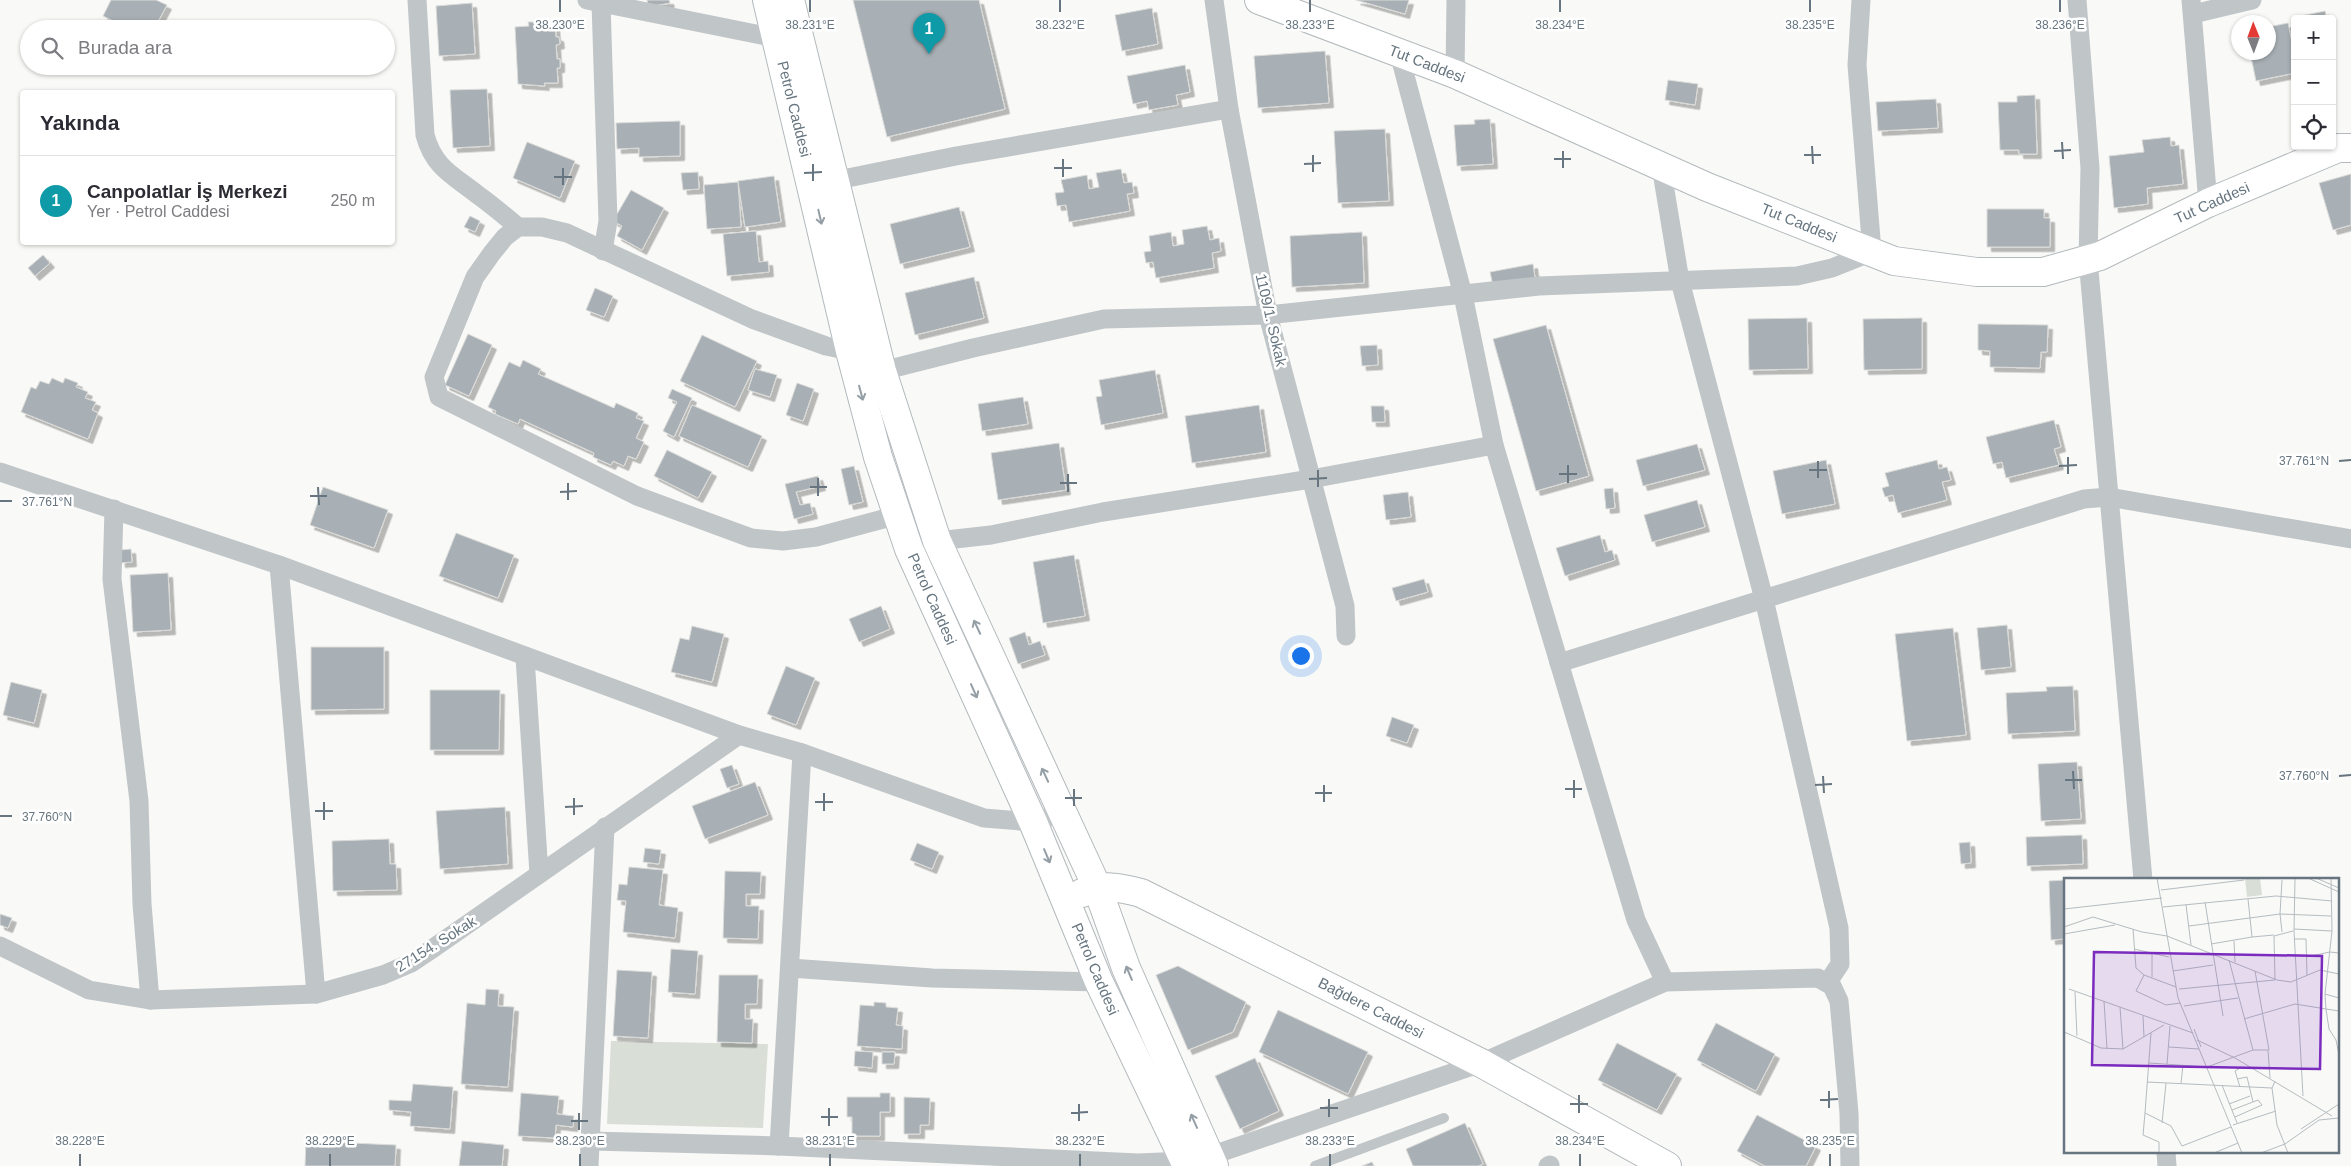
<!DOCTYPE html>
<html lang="tr">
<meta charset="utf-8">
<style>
:root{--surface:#fff;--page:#f2f2f3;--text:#2b2b33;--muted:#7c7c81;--line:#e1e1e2;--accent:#d93025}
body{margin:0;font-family:Arial,sans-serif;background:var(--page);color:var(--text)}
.controls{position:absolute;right:15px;top:15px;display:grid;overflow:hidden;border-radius:5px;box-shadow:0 1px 4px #0004}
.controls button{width:45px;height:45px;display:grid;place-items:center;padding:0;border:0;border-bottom:1px solid var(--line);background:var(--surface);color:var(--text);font:25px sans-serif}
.compass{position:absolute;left:2231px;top:15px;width:45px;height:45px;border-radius:50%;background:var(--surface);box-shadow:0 1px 4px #0004;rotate:359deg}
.you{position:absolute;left:1300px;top:655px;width:18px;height:18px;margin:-12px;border:4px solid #fff;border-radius:50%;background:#1a73e8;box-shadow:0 0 0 8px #1a73e833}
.badge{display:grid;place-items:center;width:32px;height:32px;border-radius:50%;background:var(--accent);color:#fff;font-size:16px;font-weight:700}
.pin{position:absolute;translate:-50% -41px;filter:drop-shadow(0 1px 2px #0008)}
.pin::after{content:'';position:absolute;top:26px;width:18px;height:15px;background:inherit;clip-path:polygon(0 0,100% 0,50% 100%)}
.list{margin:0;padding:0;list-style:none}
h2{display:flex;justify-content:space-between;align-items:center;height:65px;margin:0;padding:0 20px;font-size:21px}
h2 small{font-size:16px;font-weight:400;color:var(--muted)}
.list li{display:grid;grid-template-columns:32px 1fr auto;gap:15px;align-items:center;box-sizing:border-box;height:90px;padding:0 20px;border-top:1px solid var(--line)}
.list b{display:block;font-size:19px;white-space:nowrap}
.list p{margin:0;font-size:16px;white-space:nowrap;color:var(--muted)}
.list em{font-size:16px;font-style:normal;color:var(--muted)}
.icon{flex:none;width:28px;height:28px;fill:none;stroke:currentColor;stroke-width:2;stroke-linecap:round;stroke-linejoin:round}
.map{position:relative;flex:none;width:2351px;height:1166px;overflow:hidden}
.search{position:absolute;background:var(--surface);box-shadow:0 1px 4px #0004;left:20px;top:20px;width:375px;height:55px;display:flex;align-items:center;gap:12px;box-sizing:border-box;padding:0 18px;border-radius:28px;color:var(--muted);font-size:19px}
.panel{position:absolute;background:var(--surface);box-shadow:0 1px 4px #0004;left:20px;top:90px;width:375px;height:155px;border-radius:5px}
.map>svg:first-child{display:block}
.green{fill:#d9ded6}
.building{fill:#a8b0b5;stroke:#dbdbd9;filter:url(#shadow)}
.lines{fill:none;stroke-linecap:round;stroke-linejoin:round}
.secondary-casing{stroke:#b3b9bd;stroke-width:30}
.lane{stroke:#c0c5c8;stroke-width:10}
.street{stroke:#c0c5c8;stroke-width:19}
.secondary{stroke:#fff;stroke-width:28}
.oneway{stroke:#949ea5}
.ticks{fill:none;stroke:#66757f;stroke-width:2}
.labels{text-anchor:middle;stroke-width:5;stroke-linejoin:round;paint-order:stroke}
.street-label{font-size:15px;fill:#66757f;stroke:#fff}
.inset-road{fill:none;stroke:#b5bcc0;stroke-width:1}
.view{fill:#7b2cbf;fill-opacity:0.15;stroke:#7b2cbf;stroke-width:2.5}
.inset-edge{fill:none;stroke:#66757f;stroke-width:2.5}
.ticks-label{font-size:12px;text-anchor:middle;fill:#66757f;stroke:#fff;stroke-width:5;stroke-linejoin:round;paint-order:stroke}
</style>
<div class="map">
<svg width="2351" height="1166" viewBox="0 0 2351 1166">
<defs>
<filter id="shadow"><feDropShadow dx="4.5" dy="4.5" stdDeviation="0" flood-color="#0004"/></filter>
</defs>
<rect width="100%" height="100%" fill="#f9f9f7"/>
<polygon class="green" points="611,1041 768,1044 763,1128 607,1124"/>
<g class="building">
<polygon points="111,0 156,0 167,5 154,29 129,29 103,16"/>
<polygon points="647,0 669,0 670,3 648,7"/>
<polygon points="853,0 979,0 1005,109 887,137"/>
<polygon points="1356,0 1409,0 1405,14"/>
<polygon points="472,3 475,54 439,56 436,6"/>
<polygon points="1152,8 1158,44 1122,51 1115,15"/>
<polygon points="2325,11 2327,19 2296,19 2296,17"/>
<polygon points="528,22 543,22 543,26 555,25 556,37 559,37 560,44 556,45 557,59 560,59 560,68 557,68 558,83 544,83 545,86 518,84 515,27 529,26"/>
<polygon points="2288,23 2295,57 2295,73 2256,81 2250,52 2268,52 2268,27"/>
<polygon points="1325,51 1329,103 1258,108 1254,56"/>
<polygon points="1185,65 1190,92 1176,95 1178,105 1149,110 1147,101 1133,104 1127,76"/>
<polygon points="1668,80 1698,84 1695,105 1665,100"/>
<polygon points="487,89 490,146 453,148 450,90"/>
<polygon points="2035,95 2037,154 2019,154 2019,150 2000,150 1998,102 2017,102 2017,96"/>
<polygon points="1936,99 1938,128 1878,131 1876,102"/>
<polygon points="1490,119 1493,164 1457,166 1454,125 1475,124 1474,120"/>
<polygon points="680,121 680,156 639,157 639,148 617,149 616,123"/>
<polygon points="1385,129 1389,201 1338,203 1334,131"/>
<polygon points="2170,137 2171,146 2179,145 2183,184 2147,188 2148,204 2114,208 2109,156 2144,152 2142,140"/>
<polygon points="527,142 575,161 560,198 513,178"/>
<polygon points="1121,169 1124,183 1132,182 1134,193 1127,194 1130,211 1069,222 1066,205 1057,206 1055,193 1064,192 1061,180 1087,175 1089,189 1099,187 1096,173"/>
<polygon points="698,172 699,189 683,190 681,173"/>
<polygon points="2351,174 2351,225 2333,230 2319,183"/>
<polygon points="774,176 781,222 745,227 738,181"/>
<polygon points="738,182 741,227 707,229 704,185"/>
<polygon points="631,190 664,208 642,250 617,236 622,226 613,221"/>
<polygon points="959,207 970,247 900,264 890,224"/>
<polygon points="1987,209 2044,209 2044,218 2050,218 2050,247 1987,247"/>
<polygon points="470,216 480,221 475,232 464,227"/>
<polygon points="1207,226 1210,240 1219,238 1221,251 1212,253 1214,268 1156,278 1153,262 1146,263 1144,252 1151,251 1149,236 1171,232 1173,246 1184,244 1182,230"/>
<polygon points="756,231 759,262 768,261 769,272 727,276 723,234"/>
<polygon points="1362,232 1364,283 1292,287 1290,236"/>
<polygon points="43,255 50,263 35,276 28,268"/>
<polygon points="1533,264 1535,278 1493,286 1490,272"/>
<polygon points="974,277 984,318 915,335 905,293"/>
<polygon points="595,288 613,296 604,317 586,310"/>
<polygon points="1807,318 1808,369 1749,370 1748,319"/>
<polygon points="1922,318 1922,369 1864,370 1863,319"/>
<polygon points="1978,324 2048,325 2047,352 2041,352 2040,368 1990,367 1990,351 1978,350"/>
<polygon points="1546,325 1589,476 1536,491 1493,339"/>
<polygon points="468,334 492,345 469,396 445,385"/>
<polygon points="702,335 757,361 735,407 680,381"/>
<polygon points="1377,345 1378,365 1362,366 1360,346"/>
<polygon points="523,360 541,369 538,374 614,408 616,403 638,413 636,418 644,421 636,438 644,442 636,459 628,456 624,466 613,461 611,465 593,457 594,453 520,419 518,424 495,414 496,411 488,407 509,362 520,367"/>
<polygon points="755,369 777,375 770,397 748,390"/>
<polygon points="1155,370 1163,413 1101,425 1096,397 1102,396 1099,380"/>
<polygon points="52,378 63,383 65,378 78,383 76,387 88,392 85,398 96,402 92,410 98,413 88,439 21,412 31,387 36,389 40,381 49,384"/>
<polygon points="797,383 814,389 803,421 786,415"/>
<polygon points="672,389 692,398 674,437 663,431 677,402 668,398"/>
<polygon points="1023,397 1028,424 982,431 978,404"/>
<polygon points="692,405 762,436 748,467 679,436"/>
<polygon points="1259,405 1266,452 1192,463 1185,416"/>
<polygon points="1371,406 1384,406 1385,422 1372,422"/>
<polygon points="2054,420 2061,447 2054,449 2059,465 2006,478 2002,462 1993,464 1986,437"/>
<polygon points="1059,443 1066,490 998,500 991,453"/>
<polygon points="1697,444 1705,470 1643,486 1636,460"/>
<polygon points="667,450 712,472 698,498 654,476"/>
<polygon points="1826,460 1835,504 1782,514 1773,471"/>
<polygon points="1937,460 1939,469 1947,467 1951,480 1942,482 1947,500 1898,513 1893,495 1885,497 1882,488 1889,486 1885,473"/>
<polygon points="854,466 863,502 849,505 841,469"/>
<polygon points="818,476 821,486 796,492 800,505 810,503 813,514 794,519 785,484"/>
<polygon points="323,487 388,510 374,548 310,525"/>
<polygon points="1613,488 1615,508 1606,509 1604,489"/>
<polygon points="1408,492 1411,517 1386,520 1383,495"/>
<polygon points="1697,500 1705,527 1652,542 1644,515"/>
<polygon points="456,533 514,555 498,598 439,576"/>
<polygon points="1600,535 1605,552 1612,550 1615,560 1565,576 1556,548"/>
<polygon points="131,549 132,562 121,563 120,550"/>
<polygon points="1074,555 1085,616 1043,623 1033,562"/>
<polygon points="168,573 171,630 133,632 130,575"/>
<polygon points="1424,579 1428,592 1396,601 1392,588"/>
<polygon points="881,606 890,629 859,642 849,619"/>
<polygon points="2007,625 2011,667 1981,670 1977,628"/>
<polygon points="692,626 724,634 712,682 671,672 680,638 689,640"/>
<polygon points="1953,628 1966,735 1907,741 1895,634"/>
<polygon points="1025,632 1029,645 1040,641 1045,655 1018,664 1009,638"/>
<polygon points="311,647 384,647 384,709 311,710"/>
<polygon points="786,666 815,678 796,725 767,714"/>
<polygon points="11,682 42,690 34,723 3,715"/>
<polygon points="2073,686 2075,731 2008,734 2006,693 2047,691 2046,687"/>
<polygon points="430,690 500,690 499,750 430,750"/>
<polygon points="1392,717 1414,725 1407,743 1386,736"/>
<polygon points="2077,762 2081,819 2041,821 2038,764"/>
<polygon points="732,765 739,784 727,788 720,769"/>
<polygon points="755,782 768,815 705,839 692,806"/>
<polygon points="505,807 508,864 440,869 436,811"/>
<polygon points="2082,835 2083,864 2027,866 2026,837"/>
<polygon points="389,839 390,864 396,864 397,890 333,891 332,841"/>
<polygon points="1970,842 1971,863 1961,864 1959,843"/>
<polygon points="917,843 939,852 932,869 910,860"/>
<polygon points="645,848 661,850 659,864 643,862"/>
<polygon points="629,867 663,870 659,905 678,908 675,938 623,932 626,901 617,900 619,884 627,885"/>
<polygon points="725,871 761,872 760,894 746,894 746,906 759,906 758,939 723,938"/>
<polygon points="2065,880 2065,939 2051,940 2049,881"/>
<polygon points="0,914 12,918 8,928 0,925"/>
<polygon points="671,949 698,951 695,994 668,992"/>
<polygon points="1178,966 1246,1002 1233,1032 1188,1050 1156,975"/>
<polygon points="617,970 652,972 648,1038 613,1036"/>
<polygon points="719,975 758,975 757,1004 745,1004 745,1019 753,1019 752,1043 717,1042"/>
<polygon points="486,989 499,990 498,1006 514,1007 508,1087 461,1084 467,1003 485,1005"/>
<polygon points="874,1002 886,1003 886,1007 898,1008 896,1025 903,1026 902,1049 857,1046 860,1005 874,1006"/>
<polygon points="1278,1010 1368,1052 1348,1094 1259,1052"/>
<polygon points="1716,1023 1775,1054 1756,1091 1697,1060"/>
<polygon points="1617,1043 1677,1074 1657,1110 1598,1080"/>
<polygon points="855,1051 873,1052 872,1068 854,1066"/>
<polygon points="882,1052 895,1052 894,1064 882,1064"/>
<polygon points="1255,1058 1279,1111 1240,1129 1215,1076"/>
<polygon points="413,1084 453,1087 450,1129 410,1126 411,1112 389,1110 389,1100 411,1101"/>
<polygon points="521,1093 559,1096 557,1114 574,1116 573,1127 556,1125 555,1138 518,1136"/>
<polygon points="880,1093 890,1093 890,1112 880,1112 880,1136 852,1136 852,1117 847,1117 847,1097 880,1097"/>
<polygon points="904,1097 930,1098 929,1125 920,1125 920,1134 904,1134"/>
<polygon points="1757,1115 1816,1146 1806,1166 1765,1166 1737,1151"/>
<polygon points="1465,1123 1483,1164 1478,1166 1413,1166 1406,1149"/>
<polygon points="306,1141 396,1145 395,1166 305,1166"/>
<polygon points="462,1141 504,1145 502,1166 459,1166"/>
<polygon points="1372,1162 1374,1166 1362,1166"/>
</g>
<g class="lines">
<defs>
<g id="secondary">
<polyline points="767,0 850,351 878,457 909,549 1033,822 1099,982 1187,1166"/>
<polyline points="790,0 882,371 937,541 1097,887 1126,968 1214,1166"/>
<polyline points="1259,0 1455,74 1707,187 1894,261 1977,272 2043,272 2100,256 2208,203 2338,148 2351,148"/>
<path d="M1082,893C1104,884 1118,887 1141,893L1481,1063L1667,1166"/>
</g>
</defs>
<use href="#secondary" class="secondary-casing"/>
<polyline class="lane" points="1315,1166 1444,1118"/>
<g class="street">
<path d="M417,0L425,135C434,168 453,175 478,195C492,205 505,216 518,227"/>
<polyline points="587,0 776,38"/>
<polyline points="1214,0 1229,109 1268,315 1345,606 1346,636"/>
<polyline points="2077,0 2090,168 2088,259 2143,880"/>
<polyline points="2191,0 2208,203"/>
<polyline points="601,3 608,221 603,251"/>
<polyline points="2193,14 2252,0"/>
<polyline points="1399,53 1463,295 1494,445 1636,920 1665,982"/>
<polyline points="1455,74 1456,0"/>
<polyline points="1661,166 1680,281 1764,599 1839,928 1840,964 1828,982"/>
<polyline points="823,183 956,156 1229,109"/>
<polyline points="850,351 826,346 752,319 567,233 542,227 518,227 505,237 492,253 475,277 434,377 439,397 637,496 751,538 783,541 816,537 898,515"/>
<polyline points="882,371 973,348 1104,319 1268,315 1539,286 1797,276 1832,268 1872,252 1857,65 1861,0"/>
<polyline points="0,472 279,565 739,735 802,753 984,818 1033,822 1063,813"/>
<polyline points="114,509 112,579 139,801 142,904 150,1000"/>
<polyline points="937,541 991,535 1103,512 1311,479 1494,445"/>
<polyline points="279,565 316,994"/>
<polyline points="525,657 539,874"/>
<polyline points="1559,663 2084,499 2109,497 2351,539"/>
<polyline points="0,946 89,990 150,1000 316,994 383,975 411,963 432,949 739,735"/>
<polyline points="790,968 932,978 1099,982"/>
<polyline points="591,1141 779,1146 1138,1163 1185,1161 1210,1156 1481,1063 1665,982 1818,978 1832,986 1839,1001 1849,1113 1850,1166"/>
<polyline points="779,1146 802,753"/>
<polyline points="2166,1152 2167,1166"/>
<polyline points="589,1166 605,827"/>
<polyline points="1548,1166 1550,1165"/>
</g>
<use href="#secondary" class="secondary"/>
</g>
<defs><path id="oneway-shaft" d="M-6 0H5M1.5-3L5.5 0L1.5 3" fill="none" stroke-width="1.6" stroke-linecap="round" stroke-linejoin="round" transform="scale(1.25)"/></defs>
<g class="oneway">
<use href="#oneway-shaft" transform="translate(820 217) rotate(77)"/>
<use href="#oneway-shaft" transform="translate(861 393) rotate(75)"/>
<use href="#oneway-shaft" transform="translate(977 627) rotate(-115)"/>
<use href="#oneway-shaft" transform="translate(974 691) rotate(66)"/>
<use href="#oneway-shaft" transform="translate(1045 775) rotate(-115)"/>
<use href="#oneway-shaft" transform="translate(1047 856) rotate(67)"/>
<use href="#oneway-shaft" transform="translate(1129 973) rotate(-113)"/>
<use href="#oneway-shaft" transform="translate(1194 1121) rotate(-114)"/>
</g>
<path class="ticks" d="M560,0V12M810,0V12M1060,0V12M1310,0V12M1560,0V12M1810,0V12M2060,0V12M2062,142L2063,159M1812,146L1813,164M1563,151V168M2054,151L2071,150M1313,155V172M1804,155H1821M1063,159V177M1554,159H1571M813,164V181M1304,164L1321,163M563,168V185M1054,168H1072M804,173L822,172M554,177H572M2068,457V474M1818,461V478M2339,461L2351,460M1568,465V483M2059,466L2077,465M1318,470V487M1809,470H1827M1068,474V492M1559,474H1577M818,478V496M1309,479L1327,478M568,483V500M1060,483H1077M318,487L319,505M810,487H827M560,492L577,491M310,496H327M0,501H12M2073,771L2074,789M1823,776L1824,793M2339,776L2351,775M1574,780V798M2065,780H2082M1324,785V802M1815,785L1832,784M1074,789V806M1565,789H1582M824,793V811M1315,793H1332M574,798V815M1065,798H1082M324,802V820M815,802H833M565,807L583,806M315,811H333M0,816H12M1829,1091V1108M1579,1095V1113M1329,1099V1117M1820,1100L1838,1099M1079,1104V1121M1570,1104H1588M829,1108V1126M1320,1108H1338M579,1113V1130M1071,1113L1088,1112M821,1117H838M571,1121H588M80,1154V1166M330,1154V1166M580,1154V1166M830,1154V1166M1080,1154V1166M1330,1154V1166M1580,1154V1166M1830,1154V1166"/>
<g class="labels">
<g class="street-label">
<text transform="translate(1427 64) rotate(21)" y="5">Tut Caddesi</text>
<text transform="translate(794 109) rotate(76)" y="5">Petrol Caddesi</text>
<text transform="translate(2212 203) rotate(-24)" y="5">Tut Caddesi</text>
<text transform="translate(1799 223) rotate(22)" y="5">Tut Caddesi</text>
<text transform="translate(1271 320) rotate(77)" y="5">1109/1. Sokak</text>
<text transform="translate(932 599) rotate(66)" y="5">Petrol Caddesi</text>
<text transform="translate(436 944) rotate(-32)" y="5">27154. Sokak</text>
<text transform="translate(1095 969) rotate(67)" y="5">Petrol Caddesi</text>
<text transform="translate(1371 1008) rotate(27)" y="5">Bağdere Caddesi</text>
</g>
</g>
<g transform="translate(2064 878)">
<rect width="275" height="275" fill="#f9f9f7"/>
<path d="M181,0H196L198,17L183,19Z" fill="#d9ded6"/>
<path class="inset-road" d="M93,0L114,120L178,275M231,0L230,53L239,218M244,0L275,14M252,0L275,10M267,0L268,53L261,116L275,120M97,12L180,2M141,24L159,138M122,27L127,67M99,29L212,18L268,23M0,31L98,20M125,48L216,36L218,2M0,49L29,39L78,54L103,58L213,102L227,104L256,92L275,96M69,51L72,90L80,97L112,109M230,51L268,53M218,54L216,36L267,38M0,56L51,47M188,59L210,57M230,61H242L243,97M170,63L171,84M147,66L188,59L184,21M70,71L105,79M242,79L266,74L275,75M165,82L189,172M109,93L149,87M191,93L205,172M80,97L72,113L102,127L116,125M88,99V75M5,111L129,155M115,111L211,102L210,58L229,53M11,114L13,158M261,116L262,131L275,133M40,123L43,171M120,128L174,120M56,129L59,171M79,138L80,159M180,141L231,126L262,131L265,151L272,162L275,177M130,151L137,169M0,154L37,170L59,171L100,147M87,155L81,235L107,248L118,268L167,249M133,162L171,180L268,238M105,169L135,171M85,185L143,189L189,172H204L206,200M103,186L106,148M173,201L183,199L189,224M83,204L208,210L211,203M117,205L119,187M158,207L173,245M176,209L171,193L178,189M208,210L213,247L224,275M165,226L186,218M168,232L194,222L198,227L171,239M81,235L79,257L95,264V275M98,245L102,205M169,247L212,233M237,251L275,226M150,275L174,265M197,275L221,266L255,242L275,240"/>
<path class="view" d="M30,74L258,78L256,191L28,187Z"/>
<rect width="275" height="275" class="inset-edge"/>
</g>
<g class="ticks-label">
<text x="560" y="29">38.230°E</text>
<text x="810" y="29">38.231°E</text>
<text x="1060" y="29">38.232°E</text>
<text x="1310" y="29">38.233°E</text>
<text x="1560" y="29">38.234°E</text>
<text x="1810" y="29">38.235°E</text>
<text x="2060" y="29">38.236°E</text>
<text x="2304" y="465">37.761°N</text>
<text x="47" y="506">37.761°N</text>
<text x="2304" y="780">37.760°N</text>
<text x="47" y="821">37.760°N</text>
<text x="80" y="1145">38.228°E</text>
<text x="330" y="1145">38.229°E</text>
<text x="580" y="1145">38.230°E</text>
<text x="830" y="1145">38.231°E</text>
<text x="1080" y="1145">38.232°E</text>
<text x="1330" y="1145">38.233°E</text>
<text x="1580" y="1145">38.234°E</text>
<text x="1830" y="1145">38.235°E</text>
</g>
</svg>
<div class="controls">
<button>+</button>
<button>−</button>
<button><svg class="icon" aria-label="locate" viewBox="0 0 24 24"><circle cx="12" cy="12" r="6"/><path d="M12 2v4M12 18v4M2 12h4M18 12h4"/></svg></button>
</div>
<svg class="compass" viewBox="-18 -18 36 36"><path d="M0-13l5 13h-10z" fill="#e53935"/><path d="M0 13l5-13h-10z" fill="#7c7c81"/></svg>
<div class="you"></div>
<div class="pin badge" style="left:929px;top:54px;background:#0f9aa8">1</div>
<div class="search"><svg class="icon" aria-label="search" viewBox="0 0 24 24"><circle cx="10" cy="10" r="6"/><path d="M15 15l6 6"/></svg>Burada ara</div>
<section class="panel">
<h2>Yakında<small></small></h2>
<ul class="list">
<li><span class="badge" style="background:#0f9aa8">1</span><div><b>Canpolatlar İş Merkezi</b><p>Yer · Petrol Caddesi</p></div><em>250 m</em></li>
</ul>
</section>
</div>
